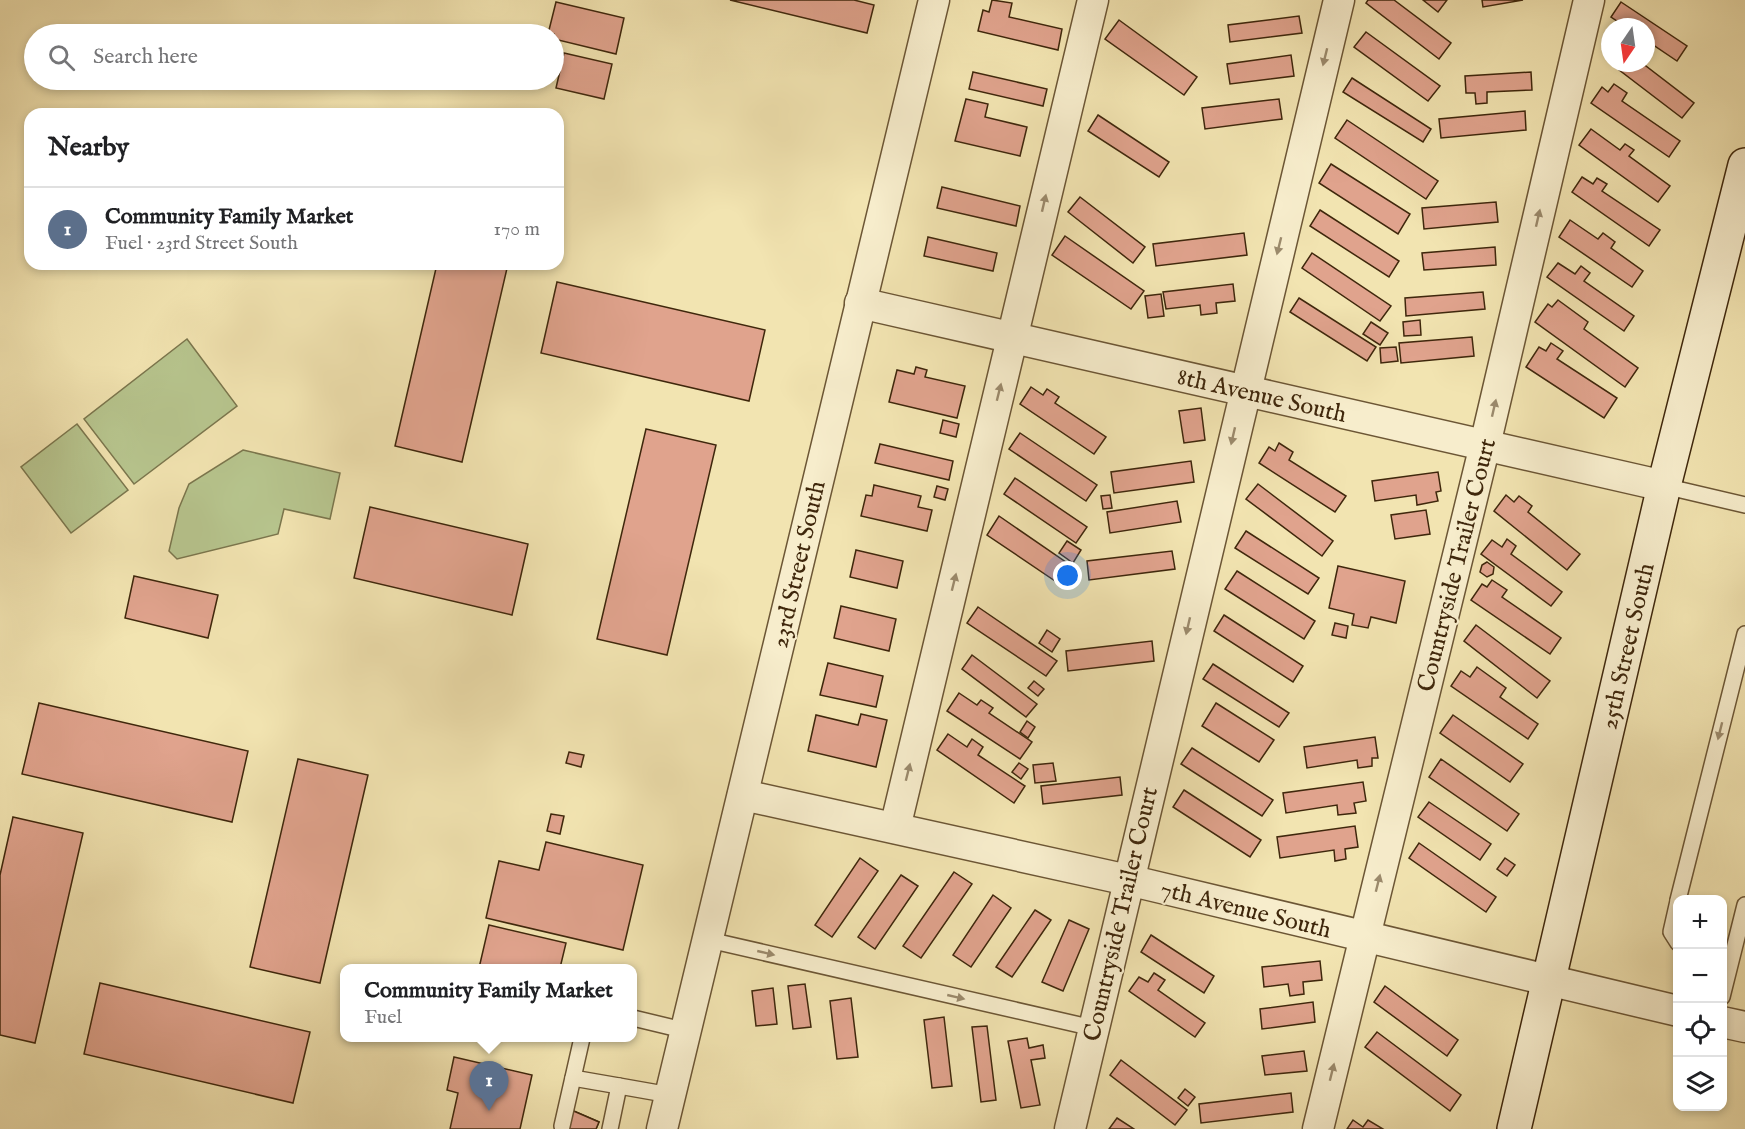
<!DOCTYPE html>
<meta charset="utf-8">
<style>
:root{--surface:#fff;--page:#f6f6f6;--text:#202124;--muted:#757577;--line:#e0e0e0;--accent:#0b8043}
body{margin:0;font-family:"IM FELL English",serif;background:var(--page);color:var(--text)}
.controls{position:absolute;right:18px;bottom:18px;display:grid;overflow:hidden;border-radius:12px;box-shadow:0 3px 9px #0003}
.controls button{width:54px;height:54px;display:grid;place-items:center;padding:0;border:0;border-bottom:2px solid var(--line);background:var(--surface);color:var(--text);font:30px sans-serif}
.compass{position:absolute;left:1601px;top:18px;width:54px;height:54px;border-radius:50%;background:var(--surface);box-shadow:0 3px 9px #0003;rotate:193deg}
.you{position:absolute;left:1068px;top:576px;width:21px;height:21px;margin:-15px;border:4px solid #fff;border-radius:50%;background:#1a73e8;box-shadow:0 0 0 9px #1a73e833}
.badge{display:grid;place-items:center;width:39px;height:39px;border-radius:50%;background:var(--accent);color:#fff;font-size:20px;font-weight:700}
.pin{position:absolute;translate:-50% -50px;filter:drop-shadow(0 2px 3px #0008)}
.pin::after{content:'';position:absolute;top:32px;width:21px;height:18px;background:inherit;clip-path:polygon(0 0,100% 0,50% 100%)}
.popup{position:absolute;left:340px;top:964px;width:297px;height:78px;box-sizing:border-box;display:grid;place-content:center;border-radius:12px;background:var(--surface);filter:drop-shadow(0 2px 4px #0005);font-size:20px;white-space:nowrap;color:var(--muted)}
.popup b{font-size:22px;color:var(--text)}
.popup::after{content:'';position:absolute;left:50%;top:100%;margin-left:-12px;border:12px solid transparent;border-top-color:var(--surface)}
.list{margin:0;padding:0;list-style:none}
h2{display:flex;justify-content:space-between;align-items:center;height:78px;margin:0;padding:0 24px;font-size:26px}
h2 small{font-size:20px;font-weight:400;color:var(--muted)}
.list li{display:grid;grid-template-columns:39px 1fr auto;gap:18px;align-items:center;box-sizing:border-box;height:84px;padding:0 24px;border-top:2px solid var(--line)}
.list b{display:block;font-size:22px;white-space:nowrap}
.list p{margin:0;font-size:20px;white-space:nowrap;color:var(--muted)}
.list em{font-size:20px;font-style:normal;color:var(--muted)}
.icon{flex:none;width:33px;height:33px;fill:none;stroke:currentColor;stroke-width:2;stroke-linecap:round;stroke-linejoin:round}
.map{position:relative;flex:none;width:1745px;height:1129px;overflow:hidden}
.search{position:absolute;background:var(--surface);box-shadow:0 3px 9px #0003;left:24px;top:24px;width:540px;height:66px;display:flex;align-items:center;gap:15px;box-sizing:border-box;padding:0 21px;border-radius:33px;color:var(--muted);font-size:22px}
.panel{position:absolute;background:var(--surface);box-shadow:0 3px 9px #0003;left:24px;top:108px;width:540px;height:162px;border-radius:18px}
.map>svg:first-child{display:block}
.green{fill:#b7c58e;stroke:#7b764d;stroke-width:1.5}
.building{fill:#e0a38d;stroke:#3f270c;stroke-width:1.5}
.lines{fill:none;stroke-linecap:round;stroke-linejoin:round}
.lane-casing{stroke:#6c5635;stroke-width:18}
.street-casing{stroke:#6c5635;stroke-width:33}
.secondary-casing{stroke:#3f270c;stroke-width:36}
.lane{stroke:#f7edcc;stroke-width:15}
.street{stroke:#f7edcc;stroke-width:30}
.secondary{stroke:#f7edcc;stroke-width:33}
.oneway{fill:#9b8a6c}
.labels{text-anchor:middle;stroke-width:4.5;stroke-linejoin:round;paint-order:stroke}
.street-label{font-size:24px;fill:#3f270c;stroke:#f7edcc}
</style>
<div class="map">
<svg width="1745" height="1129" viewBox="0 0 1745 1129">
<rect width="100%" height="100%" fill="#f2e4b1"/>
<filter id="stains"><feTurbulence type="fractalNoise" baseFrequency=".00333" numOctaves="4"/><feColorMatrix values="0 0 0 0 .2 0 0 0 0 .09 0 0 0 0 .02 0 0 0 .5 -.17"/></filter>
<radialGradient id="worn" r=".72"><stop offset=".6" stop-color="#630" stop-opacity="0"/><stop offset="1" stop-color="#630" stop-opacity=".3"/></radialGradient>
<g class="green">
<polygon points="187,339 237,406 134,484 84,419"/>
<polygon points="77,424 128,490 71,533 21,467"/>
<polygon points="243,450 340,473 330,519 284,509 278,534 177,559 169,551 179,508 189,484"/>
</g>
<g class="building">
<polygon points="730,0 854,0 874,5 867,33"/>
<polygon points="992,0 1012,3 1009,17 1062,29 1058,50 978,31 983,10 989,12"/>
<polygon points="1368,0 1394,0 1451,43 1439,59 1366,3"/>
<polygon points="1423,0 1447,0 1438,12"/>
<polygon points="1482,0 1523,0 1483,7"/>
<polygon points="556,2 624,18 616,54 554,39 554,34 548,34"/>
<polygon points="1621,2 1687,46 1677,61 1646,40 1646,27 1626,27 1611,17"/>
<polygon points="1299,16 1302,33 1230,42 1228,25"/>
<polygon points="1119,20 1197,77 1184,95 1105,39"/>
<polygon points="1366,32 1440,86 1428,101 1354,47"/>
<polygon points="564,53 612,64 604,99 556,88"/>
<polygon points="1291,55 1294,76 1230,84 1227,64"/>
<polygon points="1610,63 1642,63 1694,103 1682,118"/>
<polygon points="973,72 1047,89 1043,106 969,89"/>
<polygon points="1531,72 1532,90 1487,92 1487,103 1476,104 1475,93 1466,93 1465,76"/>
<polygon points="1352,78 1431,129 1423,142 1343,92"/>
<polygon points="1614,84 1627,93 1622,101 1680,141 1669,157 1591,103 1602,87 1608,92"/>
<polygon points="966,99 988,104 985,117 1027,127 1020,156 955,141"/>
<polygon points="1279,99 1282,119 1205,129 1202,108"/>
<polygon points="1525,111 1526,130 1441,138 1439,119"/>
<polygon points="1098,115 1169,162 1159,177 1088,131"/>
<polygon points="1347,120 1438,181 1426,199 1335,138"/>
<polygon points="1591,129 1620,150 1625,144 1634,150 1629,156 1670,186 1658,202 1579,145"/>
<polygon points="1331,164 1410,214 1398,234 1319,183"/>
<polygon points="1582,177 1593,184 1597,178 1607,184 1602,191 1660,230 1649,246 1572,192"/>
<polygon points="942,187 1020,206 1016,226 937,208"/>
<polygon points="1080,197 1145,247 1133,263 1068,212"/>
<polygon points="1496,202 1498,222 1424,229 1422,208"/>
<polygon points="1320,210 1399,261 1389,277 1310,226"/>
<polygon points="1570,220 1598,239 1603,233 1615,242 1611,248 1643,271 1632,287 1559,237"/>
<polygon points="1244,233 1247,255 1156,266 1153,244"/>
<polygon points="1065,236 1144,291 1131,309 1052,255"/>
<polygon points="928,237 997,253 993,271 924,256"/>
<polygon points="1495,247 1496,265 1424,270 1422,253"/>
<polygon points="1312,253 1391,306 1380,321 1302,268"/>
<polygon points="1558,263 1575,274 1581,266 1590,273 1584,281 1634,316 1624,331 1547,277"/>
<polygon points="437,264 508,264 462,462 395,446"/>
<polygon points="557,282 765,330 749,401 541,353"/>
<polygon points="1233,284 1235,301 1216,303 1217,313 1201,315 1200,305 1166,309 1163,292"/>
<polygon points="1483,292 1485,309 1406,316 1405,298"/>
<polygon points="1161,294 1164,316 1148,318 1145,296"/>
<polygon points="1299,298 1376,347 1367,361 1290,312"/>
<polygon points="1558,300 1588,322 1584,329 1638,368 1625,387 1535,322 1548,304 1552,307"/>
<polygon points="1420,320 1421,335 1404,336 1403,322"/>
<polygon points="1371,322 1388,333 1380,345 1363,334"/>
<polygon points="1472,337 1474,356 1401,363 1399,343"/>
<polygon points="1551,343 1563,351 1557,359 1617,398 1604,418 1526,367 1539,347 1546,351"/>
<polygon points="1396,347 1398,361 1381,363 1380,348"/>
<polygon points="916,367 927,370 925,377 965,386 957,418 889,402 897,370 914,374"/>
<polygon points="1031,387 1043,395 1047,389 1059,397 1055,403 1106,437 1094,454 1020,404"/>
<polygon points="1201,408 1205,440 1184,443 1179,411"/>
<polygon points="943,420 959,424 956,437 940,433"/>
<polygon points="646,429 716,445 667,655 597,639"/>
<polygon points="1020,433 1097,485 1086,501 1009,449"/>
<polygon points="1279,443 1293,452 1289,460 1346,496 1335,512 1259,463 1269,447 1275,451"/>
<polygon points="880,444 953,461 949,480 875,463"/>
<polygon points="1191,461 1194,482 1114,493 1111,472"/>
<polygon points="1438,472 1441,491 1436,492 1438,501 1417,505 1416,495 1375,501 1372,481"/>
<polygon points="1015,478 1087,527 1076,543 1004,494"/>
<polygon points="1258,484 1333,541 1322,556 1246,499"/>
<polygon points="874,485 921,496 918,507 932,510 927,531 861,516 866,495 872,496"/>
<polygon points="937,486 948,489 945,500 934,497"/>
<polygon points="1110,495 1112,508 1103,509 1101,496"/>
<polygon points="1506,495 1514,502 1519,496 1532,506 1528,512 1580,554 1567,570 1494,511"/>
<polygon points="1177,501 1181,522 1110,533 1107,512"/>
<polygon points="370,507 528,544 512,615 354,578"/>
<polygon points="1426,510 1430,534 1395,539 1391,515"/>
<polygon points="999,516 1073,567 1061,585 987,535"/>
<polygon points="1246,531 1319,578 1308,594 1235,548"/>
<polygon points="1507,539 1516,546 1511,554 1562,592 1551,606 1481,554 1492,540 1502,547"/>
<polygon points="1067,541 1081,550 1073,563 1059,553"/>
<polygon points="856,550 903,561 897,588 850,577"/>
<polygon points="1172,551 1175,569 1089,580 1087,561"/>
<polygon points="1487,562 1494,567 1493,574 1487,577 1480,572 1482,565"/>
<polygon points="1338,566 1405,581 1396,623 1371,617 1368,628 1352,625 1354,614 1329,608"/>
<polygon points="1237,571 1315,621 1304,639 1225,589"/>
<polygon points="134,576 218,595 208,638 125,618"/>
<polygon points="1492,580 1507,590 1502,597 1561,638 1550,654 1471,600 1482,584 1487,587"/>
<polygon points="841,606 896,619 889,651 834,638"/>
<polygon points="978,607 1057,661 1046,676 967,623"/>
<polygon points="1224,615 1303,666 1293,682 1214,631"/>
<polygon points="1335,623 1348,626 1346,638 1332,635"/>
<polygon points="1476,625 1550,681 1537,698 1464,641"/>
<polygon points="1047,630 1060,639 1052,652 1039,643"/>
<polygon points="1152,641 1154,661 1068,671 1066,651"/>
<polygon points="972,655 1037,704 1026,717 962,669"/>
<polygon points="828,663 883,676 876,707 820,695"/>
<polygon points="1213,664 1289,713 1279,727 1203,679"/>
<polygon points="1477,667 1506,688 1500,697 1538,724 1528,739 1451,686 1461,671 1470,677"/>
<polygon points="1034,681 1044,689 1038,696 1028,688"/>
<polygon points="959,693 977,705 981,700 993,708 989,713 1032,742 1020,759 947,711"/>
<polygon points="39,703 248,751 232,822 22,774"/>
<polygon points="1216,703 1274,740 1259,762 1202,726"/>
<polygon points="861,714 887,720 876,767 808,751 816,715 858,725"/>
<polygon points="1453,715 1523,764 1510,782 1440,733"/>
<polygon points="1027,721 1035,727 1028,738 1020,732"/>
<polygon points="948,734 967,747 972,739 983,747 978,755 1025,786 1014,803 937,750"/>
<polygon points="1375,737 1378,758 1372,758 1372,766 1358,768 1357,760 1307,768 1304,747"/>
<polygon points="1192,748 1273,800 1262,816 1181,764"/>
<polygon points="569,752 584,755 581,767 566,763"/>
<polygon points="298,759 368,775 320,983 250,967"/>
<polygon points="1441,759 1519,814 1507,831 1429,777"/>
<polygon points="1019,763 1028,769 1021,779 1012,772"/>
<polygon points="1053,763 1056,781 1035,783 1033,765"/>
<polygon points="1120,777 1122,795 1043,804 1041,786"/>
<polygon points="1363,782 1366,801 1354,803 1356,813 1338,815 1337,805 1286,813 1283,793"/>
<polygon points="1184,790 1261,840 1250,857 1173,807"/>
<polygon points="1429,802 1491,844 1480,860 1418,817"/>
<polygon points="551,814 564,816 560,834 547,831"/>
<polygon points="13,817 83,833 35,1043 0,1035 0,875"/>
<polygon points="1355,826 1358,847 1345,849 1346,859 1335,861 1334,850 1280,858 1277,837"/>
<polygon points="546,842 643,865 623,950 486,918 499,861 539,870"/>
<polygon points="1419,843 1496,897 1486,912 1409,858"/>
<polygon points="860,858 878,871 832,937 815,925"/>
<polygon points="1505,858 1515,865 1507,876 1497,869"/>
<polygon points="954,872 972,884 921,958 903,946"/>
<polygon points="901,875 918,886 875,949 858,937"/>
<polygon points="993,895 1011,908 971,967 953,955"/>
<polygon points="1035,910 1051,920 1012,977 996,967"/>
<polygon points="1069,920 1089,929 1063,991 1042,982"/>
<polygon points="489,925 566,943 560,968 479,968"/>
<polygon points="1151,935 1214,976 1204,993 1141,952"/>
<polygon points="1320,961 1322,980 1303,982 1304,994 1290,996 1288,984 1264,987 1262,967"/>
<polygon points="1154,973 1165,980 1158,990 1205,1023 1195,1037 1129,991 1139,977 1148,982"/>
<polygon points="100,983 310,1032 293,1103 84,1054"/>
<polygon points="805,984 811,1027 793,1029 788,986"/>
<polygon points="1385,986 1458,1040 1447,1056 1374,1002"/>
<polygon points="773,988 777,1024 756,1026 752,991"/>
<polygon points="851,998 858,1057 837,1059 830,1001"/>
<polygon points="1313,1002 1315,1022 1262,1029 1260,1009"/>
<polygon points="944,1017 952,1086 932,1088 924,1020"/>
<polygon points="987,1026 996,1100 981,1102 972,1027"/>
<polygon points="1377,1032 1461,1095 1450,1111 1365,1047"/>
<polygon points="1027,1038 1029,1048 1043,1045 1045,1058 1031,1060 1040,1105 1021,1108 1008,1041"/>
<polygon points="1304,1051 1307,1071 1265,1075 1262,1056"/>
<polygon points="454,1057 532,1075 520,1129 450,1129 458,1093 447,1090"/>
<polygon points="1121,1060 1187,1110 1175,1125 1110,1075"/>
<polygon points="1185,1089 1195,1097 1188,1106 1178,1098"/>
<polygon points="1291,1093 1293,1112 1201,1123 1199,1104"/>
<polygon points="569,1109 599,1122 596,1129 561,1129"/>
<polygon points="569,1109 599,1122 596,1129 561,1129"/>
<polygon points="1117,1118 1134,1129 1109,1129"/>
<polygon points="1353,1120 1363,1127 1368,1120 1383,1129 1347,1129"/>
</g>
<g class="lines">
<defs>
<g id="lane">
<polyline points="1664,486 1745,505"/>
<polyline points="1678,900 1745,634"/>
<polyline points="1678,901 1671,932 1678,943"/>
<polyline points="709,940 1093,1028"/>
<polyline points="1722,997 1745,905"/>
<polyline points="633,1018 687,1031"/>
<polyline points="573,1078 619,1086 610,1129"/>
<polyline points="619,1086 670,1095"/>
<polyline points="562,1126 582,1038"/>
</g>
<g id="street">
<polyline points="860,303 1664,486"/>
<polyline points="743,795 1128,880 1678,1011"/>
<polyline points="895,828 1093,0"/>
<polyline points="1722,1022 1745,1027"/>
<polyline points="662,1129 934,0"/>
<polyline points="1070,1129 1339,0"/>
<polyline points="1318,1129 1485,445 1589,0"/>
</g>
<polyline id="secondary" points="1514,1129 1664,486 1745,165"/>
</defs>
<use href="#lane" class="lane-casing"/>
<use href="#street" class="street-casing"/>
<use href="#secondary" class="secondary-casing"/>
<use href="#lane" class="lane"/>
<use href="#street" class="street"/>
<use href="#secondary" class="secondary"/>
</g>
<defs><path id="oneway-solid" d="M-6-.8H1V-3.2L6.5 0L1 3.2V.8H-6Z" transform="scale(1.5)"/></defs>
<g class="oneway">
<use href="#oneway-solid" transform="translate(1325 57) rotate(104)"/>
<use href="#oneway-solid" transform="translate(1044 203) rotate(-77)"/>
<use href="#oneway-solid" transform="translate(1538 218) rotate(-77)"/>
<use href="#oneway-solid" transform="translate(1279 246) rotate(104)"/>
<use href="#oneway-solid" transform="translate(999 392) rotate(-76)"/>
<use href="#oneway-solid" transform="translate(1494 408) rotate(-77)"/>
<use href="#oneway-solid" transform="translate(1233 436) rotate(103)"/>
<use href="#oneway-solid" transform="translate(954 582) rotate(-76)"/>
<use href="#oneway-solid" transform="translate(1188 626) rotate(103)"/>
<use href="#oneway-solid" transform="translate(1720 731) rotate(104)"/>
<use href="#oneway-solid" transform="translate(908 772) rotate(-76)"/>
<use href="#oneway-solid" transform="translate(1378 883) rotate(-76)"/>
<use href="#oneway-solid" transform="translate(766 953) rotate(13)"/>
<use href="#oneway-solid" transform="translate(956 997) rotate(13)"/>
<use href="#oneway-solid" transform="translate(1332 1072) rotate(-76)"/>
</g>
<g class="labels">
<g class="street-label">
<text transform="translate(1262 395) rotate(13)" y="8">8th Avenue South</text>
<text transform="translate(798 564) rotate(-77)" y="8">23rd Street South</text>
<text transform="translate(1456 565) rotate(-76)" y="8">Countryside Trailer Court</text>
<text transform="translate(1627 646) rotate(-77)" y="8">25th Street South</text>
<text transform="translate(1246 909) rotate(14)" y="8">7th Avenue South</text>
<text transform="translate(1120 914) rotate(-77)" y="8">Countryside Trailer Court</text>
</g>
</g>
<rect width="100%" height="100%" filter="url(#stains)"/>
<rect width="100%" height="100%" fill="url(#worn)"/>
</svg>
<div class="controls">
<button>+</button>
<button>−</button>
<button><svg class="icon" aria-label="locate" viewBox="0 0 24 24"><circle cx="12" cy="12" r="6"/><path d="M12 2v4M12 18v4M2 12h4M18 12h4"/></svg></button>
<button><svg class="icon" aria-label="layers" viewBox="0 0 24 24"><path d="M12 4l9 5-9 5-9-5zM3 14l9 5 9-5"/></svg></button>
</div>
<svg class="compass" viewBox="-18 -18 36 36"><path d="M0-13l5 13h-10z" fill="#e53935"/><path d="M0 13l5-13h-10z" fill="#757577"/></svg>
<div class="you"></div>
<div class="pin badge" style="left:489px;top:1111px;background:#5c6f8a">1</div>
<div class="popup"><b>Community Family Market</b>Fuel</div>
<div class="search"><svg class="icon" aria-label="search" viewBox="0 0 24 24"><circle cx="10" cy="10" r="6"/><path d="M15 15l6 6"/></svg>Search here</div>
<section class="panel">
<h2>Nearby<small></small></h2>
<ul class="list">
<li><span class="badge" style="background:#5c6f8a">1</span><div><b>Community Family Market</b><p>Fuel · 23rd Street South</p></div><em>170 m</em></li>
</ul>
</section>
</div>
